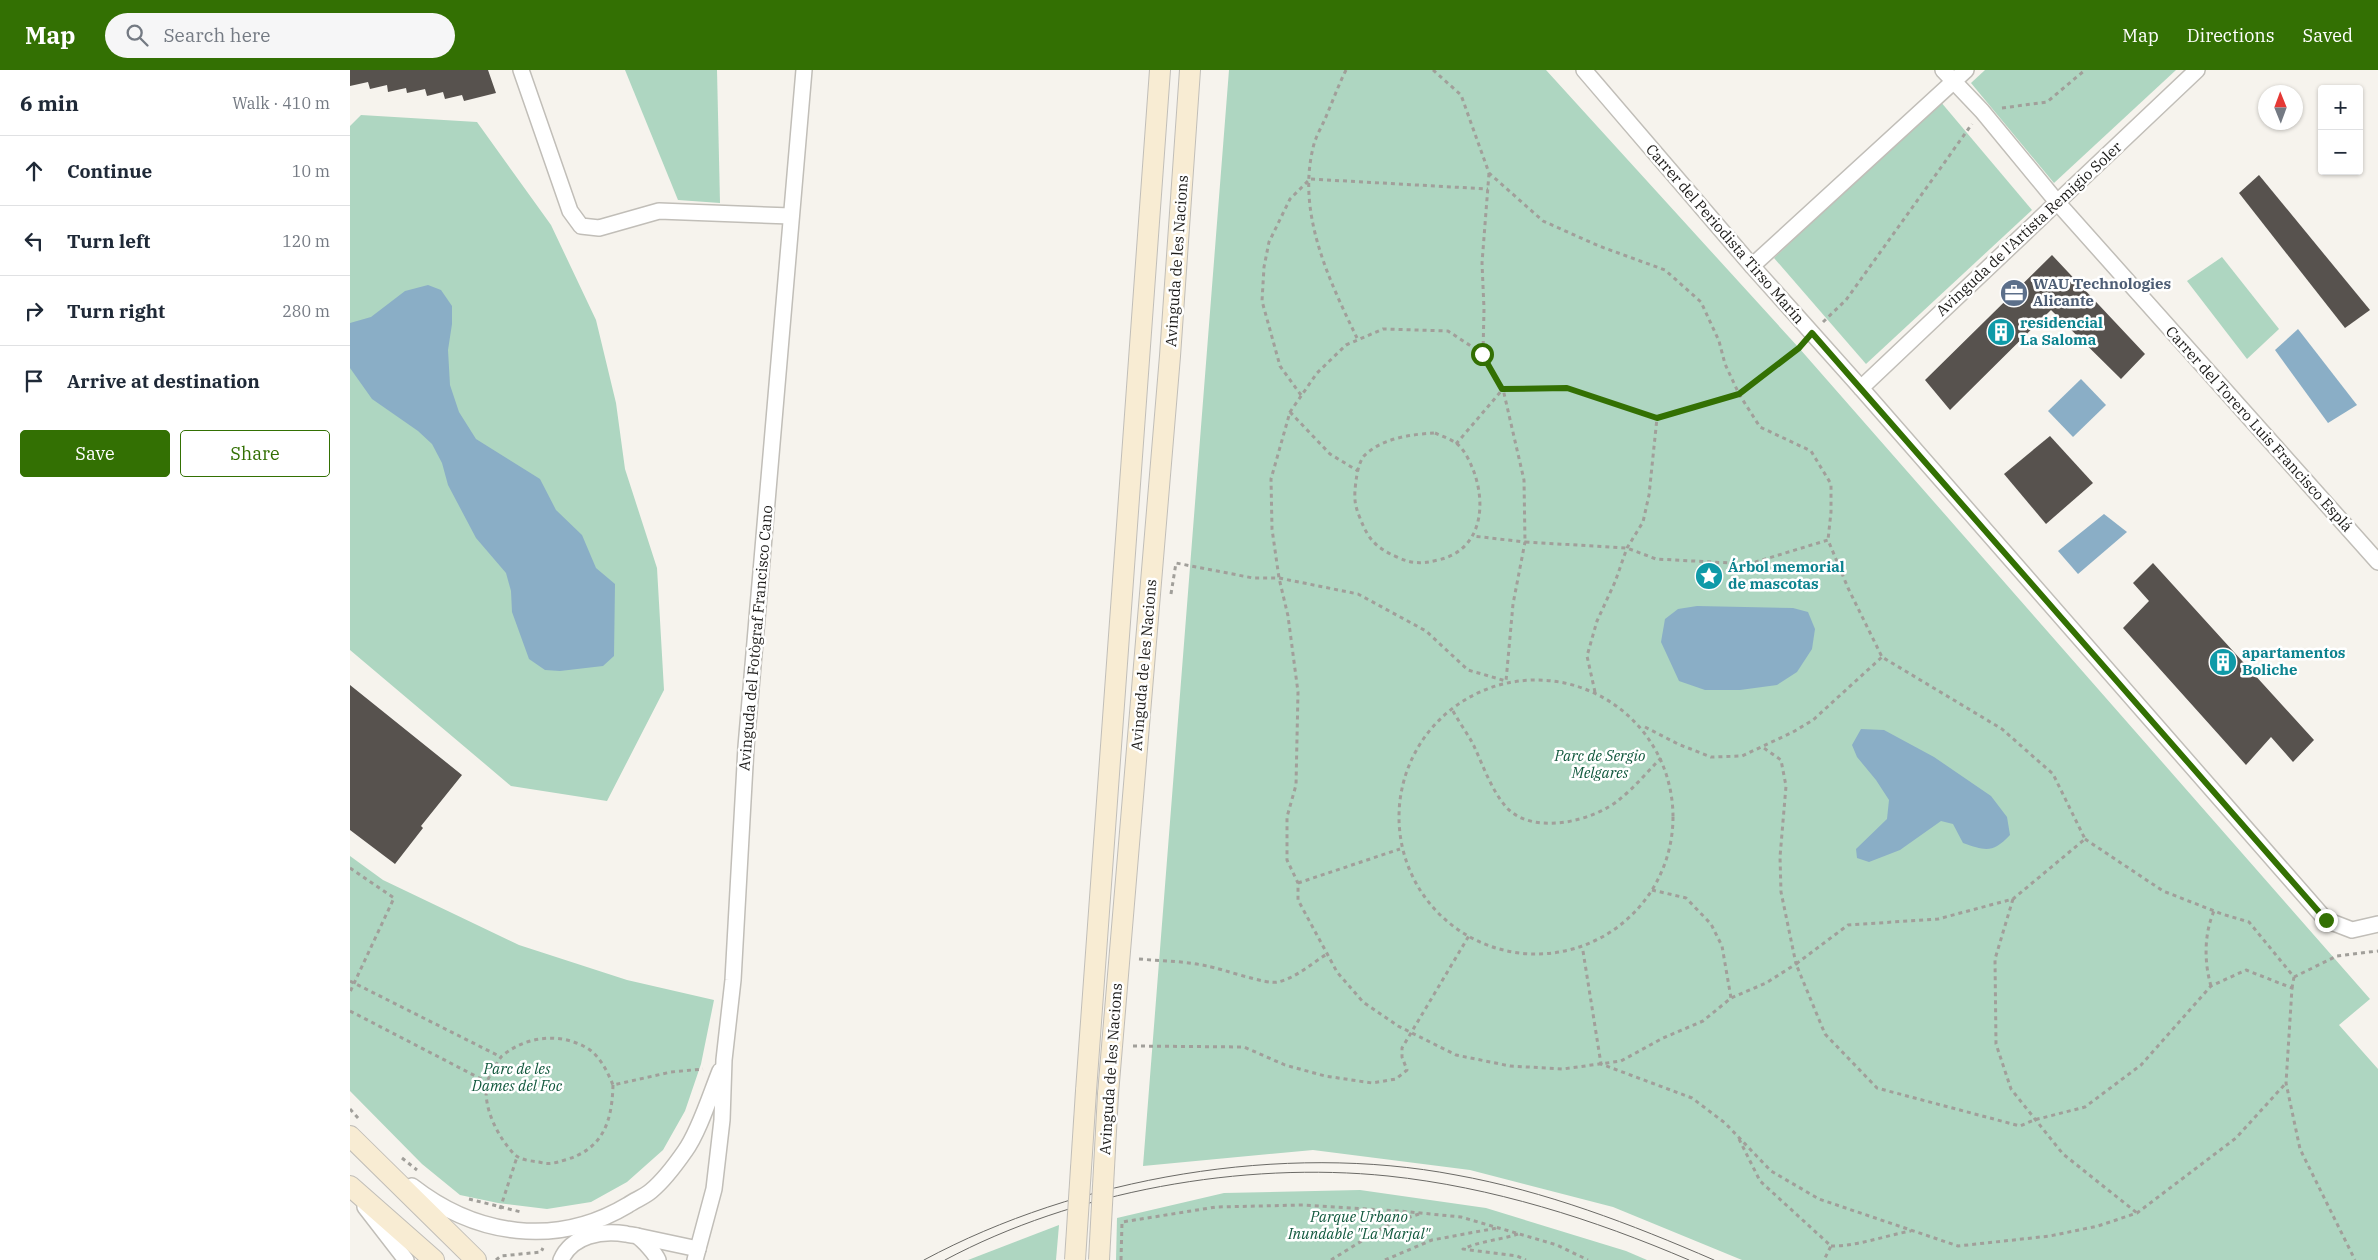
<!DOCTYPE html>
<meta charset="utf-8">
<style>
:root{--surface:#fff;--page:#f6f6f7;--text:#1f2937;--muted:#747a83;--line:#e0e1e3;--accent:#337003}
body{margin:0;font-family:"IBM Plex Serif",serif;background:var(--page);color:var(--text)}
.controls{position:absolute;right:15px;top:15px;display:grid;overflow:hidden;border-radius:5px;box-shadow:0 1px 4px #0004}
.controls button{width:45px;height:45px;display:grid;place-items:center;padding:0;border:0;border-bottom:1px solid var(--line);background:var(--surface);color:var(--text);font:25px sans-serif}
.compass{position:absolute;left:1908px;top:15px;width:45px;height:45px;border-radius:50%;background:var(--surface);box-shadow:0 1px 4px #0004;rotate:359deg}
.stop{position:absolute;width:15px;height:15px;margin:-11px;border:4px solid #337003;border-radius:50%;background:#fff}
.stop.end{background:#337003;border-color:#fff;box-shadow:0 1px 5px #0008}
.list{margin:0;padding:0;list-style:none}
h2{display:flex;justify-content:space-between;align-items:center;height:65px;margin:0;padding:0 20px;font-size:21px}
h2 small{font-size:16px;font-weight:400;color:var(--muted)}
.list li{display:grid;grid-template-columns:32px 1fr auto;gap:15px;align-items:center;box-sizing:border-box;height:70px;padding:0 20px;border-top:1px solid var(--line)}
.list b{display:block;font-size:19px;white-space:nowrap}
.list em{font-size:16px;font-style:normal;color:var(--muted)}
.actions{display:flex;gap:10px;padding:15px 20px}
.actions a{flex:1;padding:11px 0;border:1px solid var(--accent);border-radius:5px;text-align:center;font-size:18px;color:var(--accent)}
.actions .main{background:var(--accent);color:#fff}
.icon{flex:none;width:28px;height:28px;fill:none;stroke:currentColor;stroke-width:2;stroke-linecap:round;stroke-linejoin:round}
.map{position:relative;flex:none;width:2028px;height:1190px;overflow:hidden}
header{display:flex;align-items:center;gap:30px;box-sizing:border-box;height:70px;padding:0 25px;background:var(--accent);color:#fff}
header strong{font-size:24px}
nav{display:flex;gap:28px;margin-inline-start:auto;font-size:18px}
.search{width:350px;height:45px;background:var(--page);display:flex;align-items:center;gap:12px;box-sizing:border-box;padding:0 18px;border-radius:28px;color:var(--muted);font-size:19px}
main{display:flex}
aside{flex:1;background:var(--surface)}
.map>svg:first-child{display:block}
.green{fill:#aed6c1}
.water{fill:#8aaec6}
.building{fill:#57524e}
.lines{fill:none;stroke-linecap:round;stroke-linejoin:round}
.street-casing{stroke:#c1beb8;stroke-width:18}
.secondary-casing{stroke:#c1beb8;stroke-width:22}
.path{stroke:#a19f9a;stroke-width:3;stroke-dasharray:4 4;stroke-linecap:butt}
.street{stroke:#fff;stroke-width:15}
.secondary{stroke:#f8ecd3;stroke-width:20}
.tram{stroke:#6b6a66;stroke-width:1}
.secondary-bridge-casing{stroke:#c1beb8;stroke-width:22;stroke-linecap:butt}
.secondary-bridge{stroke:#f8ecd3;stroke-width:20}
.route{stroke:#337003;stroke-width:6}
.labels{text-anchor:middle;stroke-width:5;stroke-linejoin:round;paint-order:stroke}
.street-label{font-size:15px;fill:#1b1a18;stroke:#fff}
.service-label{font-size:15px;font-weight:bold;fill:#4e5e75;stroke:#fff;text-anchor:start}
.culture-label{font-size:15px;font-weight:bold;fill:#0d838f;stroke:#fff;text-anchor:start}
.park-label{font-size:15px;font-style:italic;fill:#11583d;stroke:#fff}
</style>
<header>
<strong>Map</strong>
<div class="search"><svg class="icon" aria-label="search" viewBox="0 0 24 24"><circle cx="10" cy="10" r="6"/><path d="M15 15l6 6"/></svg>Search here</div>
<nav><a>Map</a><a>Directions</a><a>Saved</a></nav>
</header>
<main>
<aside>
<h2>6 min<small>Walk · 410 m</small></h2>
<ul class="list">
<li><svg class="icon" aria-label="ahead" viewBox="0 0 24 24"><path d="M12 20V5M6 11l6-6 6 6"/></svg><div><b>Continue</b></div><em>10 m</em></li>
<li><svg class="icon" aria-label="left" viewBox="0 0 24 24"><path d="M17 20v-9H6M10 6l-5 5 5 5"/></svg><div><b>Turn left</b></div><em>120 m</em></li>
<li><svg class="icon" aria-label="right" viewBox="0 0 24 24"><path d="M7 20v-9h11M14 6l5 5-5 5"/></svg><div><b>Turn right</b></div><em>280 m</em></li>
<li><svg class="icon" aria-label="arrive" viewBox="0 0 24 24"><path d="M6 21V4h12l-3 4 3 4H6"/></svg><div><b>Arrive at destination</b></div></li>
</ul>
<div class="actions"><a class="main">Save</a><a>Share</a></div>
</aside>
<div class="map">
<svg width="2028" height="1190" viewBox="0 0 2028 1190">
<rect width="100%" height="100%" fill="#f6f3ed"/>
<g class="green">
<polygon points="275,0 367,0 370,133 328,130"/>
<polygon points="879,0 1196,0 1449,278 2020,929 1989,955 2028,999 2028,1190 1392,1190 1263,1137 1120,1100 963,1080 793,1096"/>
<polygon points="1635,0 1826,0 1704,113 1621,13"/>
<polygon points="1590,31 1682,140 1516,294 1424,188"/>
<polygon points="11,45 127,52 201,155 246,250 266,333 275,399 307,498 314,620 257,731 161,716 0,580 0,56"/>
<polygon points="1872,187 1929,259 1897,289 1837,211"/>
<polygon points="0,786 33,810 169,875 277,910 364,930 351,994 335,1041 313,1080 277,1112 241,1132 197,1139 148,1133 110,1125 72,1094 0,1021"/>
<polygon points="1010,1120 1136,1138 1276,1181 1297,1190 766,1190 767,1148 874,1123"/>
<polygon points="709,1155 706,1190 618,1190"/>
</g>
<g class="water">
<polygon points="78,215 91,220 102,236 102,254 98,280 100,315 109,342 126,369 190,409 206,440 232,465 246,498 265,514 264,586 253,596 210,601 195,600 179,589 162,542 161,521 156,503 126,468 98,415 92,393 82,374 68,361 22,329 0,298 0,253 21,247 55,221"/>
<polygon points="1948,259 2007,335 1978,353 1925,280"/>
<polygon points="1731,309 1756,335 1723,367 1698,341"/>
<polygon points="1754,444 1777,462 1728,504 1708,481"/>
<polygon points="1347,536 1443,538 1458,542 1465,559 1462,579 1447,602 1427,615 1390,620 1355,620 1329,611 1311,572 1315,549 1328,539"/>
<path d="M1511,659L1534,660L1584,687L1641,726L1657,747L1660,765C1643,783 1636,781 1613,773L1603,754L1591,751L1550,780L1519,792L1507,788L1506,779L1537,749L1539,730L1526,710L1507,687L1502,675Z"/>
</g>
<g class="building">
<polygon points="0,0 138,0 146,23 114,31 112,25 95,29 93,22 77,26 75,19 57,23 56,18 38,22 37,15 20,19 18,12 0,16"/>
<polygon points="1909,105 2020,240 1995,258 1889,123"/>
<polygon points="1702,185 1795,284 1771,309 1701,240 1600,340 1575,310"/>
<polygon points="1700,366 1743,413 1696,454 1654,404"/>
<polygon points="1803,493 1964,670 1943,692 1921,667 1896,695 1773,558 1799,531 1783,513"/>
<polygon points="0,615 112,705 71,756 73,758 45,794 0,760"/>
</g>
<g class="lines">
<defs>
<g id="street">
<polyline points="171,0 220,141 231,156 249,158 309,141 441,146"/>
<polyline points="1234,0 1402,196 1511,318 1976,850 2002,860 2028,854"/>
<polyline points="1593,0 1632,41 1707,132 2028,492"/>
<polyline points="1402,196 1616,0"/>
<polyline points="1511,318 1847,0"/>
<path d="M62,1116C126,1166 206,1178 278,1135C285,1130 294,1127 301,1121C313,1111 326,1094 335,1081C349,1062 361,1023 370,1001"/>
<polyline points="15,1137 56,1190"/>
<polyline points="287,1166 348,1179"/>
<path d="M211,1190C222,1165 252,1160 276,1164C279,1165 284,1165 287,1166C294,1171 305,1183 308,1190"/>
<polyline points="345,1190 364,1119 372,1050 374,990 383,910 396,677 454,0"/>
</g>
<g id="secondary">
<polyline points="736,1021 810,0"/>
<polyline points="758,1024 820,286 840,0"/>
<polyline points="0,1066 126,1190"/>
<polyline points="0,1116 84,1190"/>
</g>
</defs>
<use href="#street" class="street-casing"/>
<use href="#secondary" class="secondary-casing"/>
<g class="path">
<path d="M996,0C988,16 982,33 975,49C971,58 965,68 963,78C947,144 979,210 1007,268"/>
<polyline points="1083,0 1111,25 1139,103 1193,151 1249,176 1315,200 1351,232 1369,271 1375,294 1389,324 1410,357 1461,381 1481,414 1481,442 1478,470"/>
<polyline points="1652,38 1697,32 1735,0"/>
<polyline points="1473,252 1496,230 1622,54"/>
<polyline points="1452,275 1389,324 1307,348 1217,318 1153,319 1174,410 1175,472 1277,478 1306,489 1399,494 1478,470 1498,518 1532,587 1652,659 1703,704 1735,769 1663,829 1588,849 1498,855 1446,894 1475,964 1527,1018 1670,1056 1684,1050 1735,1037 1791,995 1861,916 1896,900 1942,918 1936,1013 1950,1079 2005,1190"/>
<polyline points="1133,283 1134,239 1132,193 1139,103"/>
<polyline points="951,325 930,296 912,231 914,197 919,172 940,129 960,109 1138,119"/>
<polyline points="940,342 980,384 1008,401"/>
<path d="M1085,363C1092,366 1100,369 1106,373C1115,380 1120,392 1124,402C1137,438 1130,481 1088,490C1072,494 1062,494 1047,487C1026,478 1018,469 1010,448C1004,434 1004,426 1006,411C1007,403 1009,392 1014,386C1031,368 1063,364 1085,363Z"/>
<polyline points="1106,374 1153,319 1133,284 1098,261 1033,259 996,275 967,303 940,342 921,409 922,459 929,508 938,546 948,622 946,715 937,747 937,790 948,813 948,830 987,902 1013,932 1048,956 1106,985 1160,996 1213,999 1271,991 1313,968 1353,951 1381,928 1416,913 1446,894 1431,822 1430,787 1436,716 1431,690 1411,676"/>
<polyline points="821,524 826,493 903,508 929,508 1008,524 1076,561 1118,600 1156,611 1163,534 1175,472 1123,466"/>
<circle cx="1186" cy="747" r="137"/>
<polyline points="1245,622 1237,586 1247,551 1265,512 1277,478 1293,452 1299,425 1307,348"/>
<path d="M1103,641C1109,652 1117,663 1123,674C1133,695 1141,720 1157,738C1184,766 1244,751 1270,729C1285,717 1298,701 1311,688"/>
<polyline points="1295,657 1328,674 1361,687 1392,686 1443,662 1463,650 1532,587"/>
<polyline points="1735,769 1813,821 1872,844 1899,852 1944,907 1942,918"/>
<polyline points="0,798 44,828 0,922"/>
<polyline points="948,813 1050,779"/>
<polyline points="1302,820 1336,828 1361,854 1372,876 1381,928"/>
<polyline points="1663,829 1645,889 1646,974 1661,1019 1713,1084 1787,1143"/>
<polyline points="1233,881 1251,994 1342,1028 1375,1053 1421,1101 1469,1129 1608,1176 1700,1166 1748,1156 1787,1143 1886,1068 1936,1013"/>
<path d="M789,889C812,891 835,891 857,896C873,899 917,915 928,912C946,908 962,893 977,884"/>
<polyline points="1944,907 1987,886 2028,881"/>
<polyline points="0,911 151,987"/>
<path d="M1861,916C1854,892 1854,864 1864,841"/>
<polyline points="0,941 137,1012"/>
<polyline points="783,976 894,977 935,995 975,1006 1022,1013 1046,1009 1057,1000 1052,987 1052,978 1120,864"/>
<path d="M263,1015C262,1052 253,1079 215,1090C205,1093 199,1095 189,1092C181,1091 170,1090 164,1084C148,1067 132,1037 137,1012C138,1008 142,1003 144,999C146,995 149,989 152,986C177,965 213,962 240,980C251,988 258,1003 263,1015L321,1002L353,999"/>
<polyline points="0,1039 9,1049"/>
<polyline points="1389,1069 1410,1111 1481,1176 1474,1190"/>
<polyline points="52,1088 67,1100"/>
<polyline points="119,1129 171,1142"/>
<polyline points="150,1139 167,1087"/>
<path d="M1168,1164C1150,1170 1130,1171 1113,1179L1167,1186L1176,1190"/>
<path d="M1481,1176C1509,1176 1533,1166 1561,1161"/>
<polyline points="146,1190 151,1186 191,1182 193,1178"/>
<polyline points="771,1190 772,1152 866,1137 953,1135 1050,1141 1111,1147 1207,1175 1238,1190"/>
<polyline points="981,1190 1039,1154 1069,1144"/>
<polyline points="1035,1190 1082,1170 1147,1158"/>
</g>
<use href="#street" class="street"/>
<use href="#secondary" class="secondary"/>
<g class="tram">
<path d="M574,1190C728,1107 934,1072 1106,1105C1195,1121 1281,1154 1364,1190"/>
<path d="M595,1190C724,1121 893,1091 1038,1106C1142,1117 1243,1149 1339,1190"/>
</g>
<defs>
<g id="secondary-bridge">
<polyline points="725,1190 736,1021"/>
<polyline points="749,1190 758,1024"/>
</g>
</defs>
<use href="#secondary-bridge" class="secondary-bridge-casing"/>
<use href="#secondary-bridge" class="secondary-bridge"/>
</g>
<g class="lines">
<polyline class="route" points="1132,284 1152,319 1217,318 1307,348 1389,324 1449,278 1462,263 1976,850"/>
</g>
<defs>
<symbol id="office-disc" viewBox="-11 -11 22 22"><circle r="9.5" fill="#5c6f8a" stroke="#fff"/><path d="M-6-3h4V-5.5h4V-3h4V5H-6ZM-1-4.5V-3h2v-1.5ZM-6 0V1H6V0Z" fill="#fff"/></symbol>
<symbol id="building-disc" viewBox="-11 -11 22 22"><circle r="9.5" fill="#0f9aa8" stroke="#fff"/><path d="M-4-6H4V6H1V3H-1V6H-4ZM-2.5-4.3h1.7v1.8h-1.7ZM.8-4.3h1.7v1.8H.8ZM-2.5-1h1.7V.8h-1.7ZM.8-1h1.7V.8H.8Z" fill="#fff"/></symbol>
<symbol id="sight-disc" viewBox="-11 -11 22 22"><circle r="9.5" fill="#0f9aa8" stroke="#fff"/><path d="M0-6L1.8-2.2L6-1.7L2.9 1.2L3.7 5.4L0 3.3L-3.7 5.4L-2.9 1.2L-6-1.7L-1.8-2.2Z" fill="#fff"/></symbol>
</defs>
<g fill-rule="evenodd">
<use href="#office-disc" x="1648" y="207" width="32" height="32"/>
<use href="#building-disc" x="1635" y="246" width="32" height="32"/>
<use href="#sight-disc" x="1343" y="490" width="32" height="32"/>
<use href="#building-disc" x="1857" y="576" width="32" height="32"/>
</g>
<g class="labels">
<g class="street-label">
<text transform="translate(1679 159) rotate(-43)" y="5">Avinguda de l'Artista Remigio Soler</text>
<text transform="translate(1375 164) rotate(49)" y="5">Carrer del Periodista Tirso Marín</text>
<text transform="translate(827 191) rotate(-86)" y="5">Avinguda de les Nacions</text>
<text transform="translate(1909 359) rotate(48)" y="5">Carrer del Torero Luis Francisco Esplá</text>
<text transform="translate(406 568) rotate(-85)" y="5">Avinguda del Fotògraf Francisco Cano</text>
<text transform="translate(794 595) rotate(-85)" y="5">Avinguda de les Nacions</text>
<text transform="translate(761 999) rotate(-86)" y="5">Avinguda de les Nacions</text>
</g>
<g class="service-label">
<text x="1683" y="219">WAU Technologies<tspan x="1683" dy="17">Alicante</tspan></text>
</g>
<g class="culture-label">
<text x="1670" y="258">residencial<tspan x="1670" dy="17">La Saloma</tspan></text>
<text x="1378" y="502">Árbol memorial<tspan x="1378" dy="17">de mascotas</tspan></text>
<text x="1892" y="588">apartamentos<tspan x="1892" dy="17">Boliche</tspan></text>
</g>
<g class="park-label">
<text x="1250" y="691">Parc de Sergio<tspan x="1250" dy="17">Melgares</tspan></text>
<text x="167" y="1004">Parc de les<tspan x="167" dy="17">Dames del Foc</tspan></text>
<text x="1009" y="1152">Parque Urbano<tspan x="1009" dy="17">Inundable "La Marjal"</tspan></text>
</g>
</g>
</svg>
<div class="controls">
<button>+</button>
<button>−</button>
</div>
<svg class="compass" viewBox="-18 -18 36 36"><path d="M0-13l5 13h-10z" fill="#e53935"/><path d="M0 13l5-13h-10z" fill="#747a83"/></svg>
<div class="stop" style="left:1132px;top:284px"></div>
<div class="stop end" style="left:1976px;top:850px"></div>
</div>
</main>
